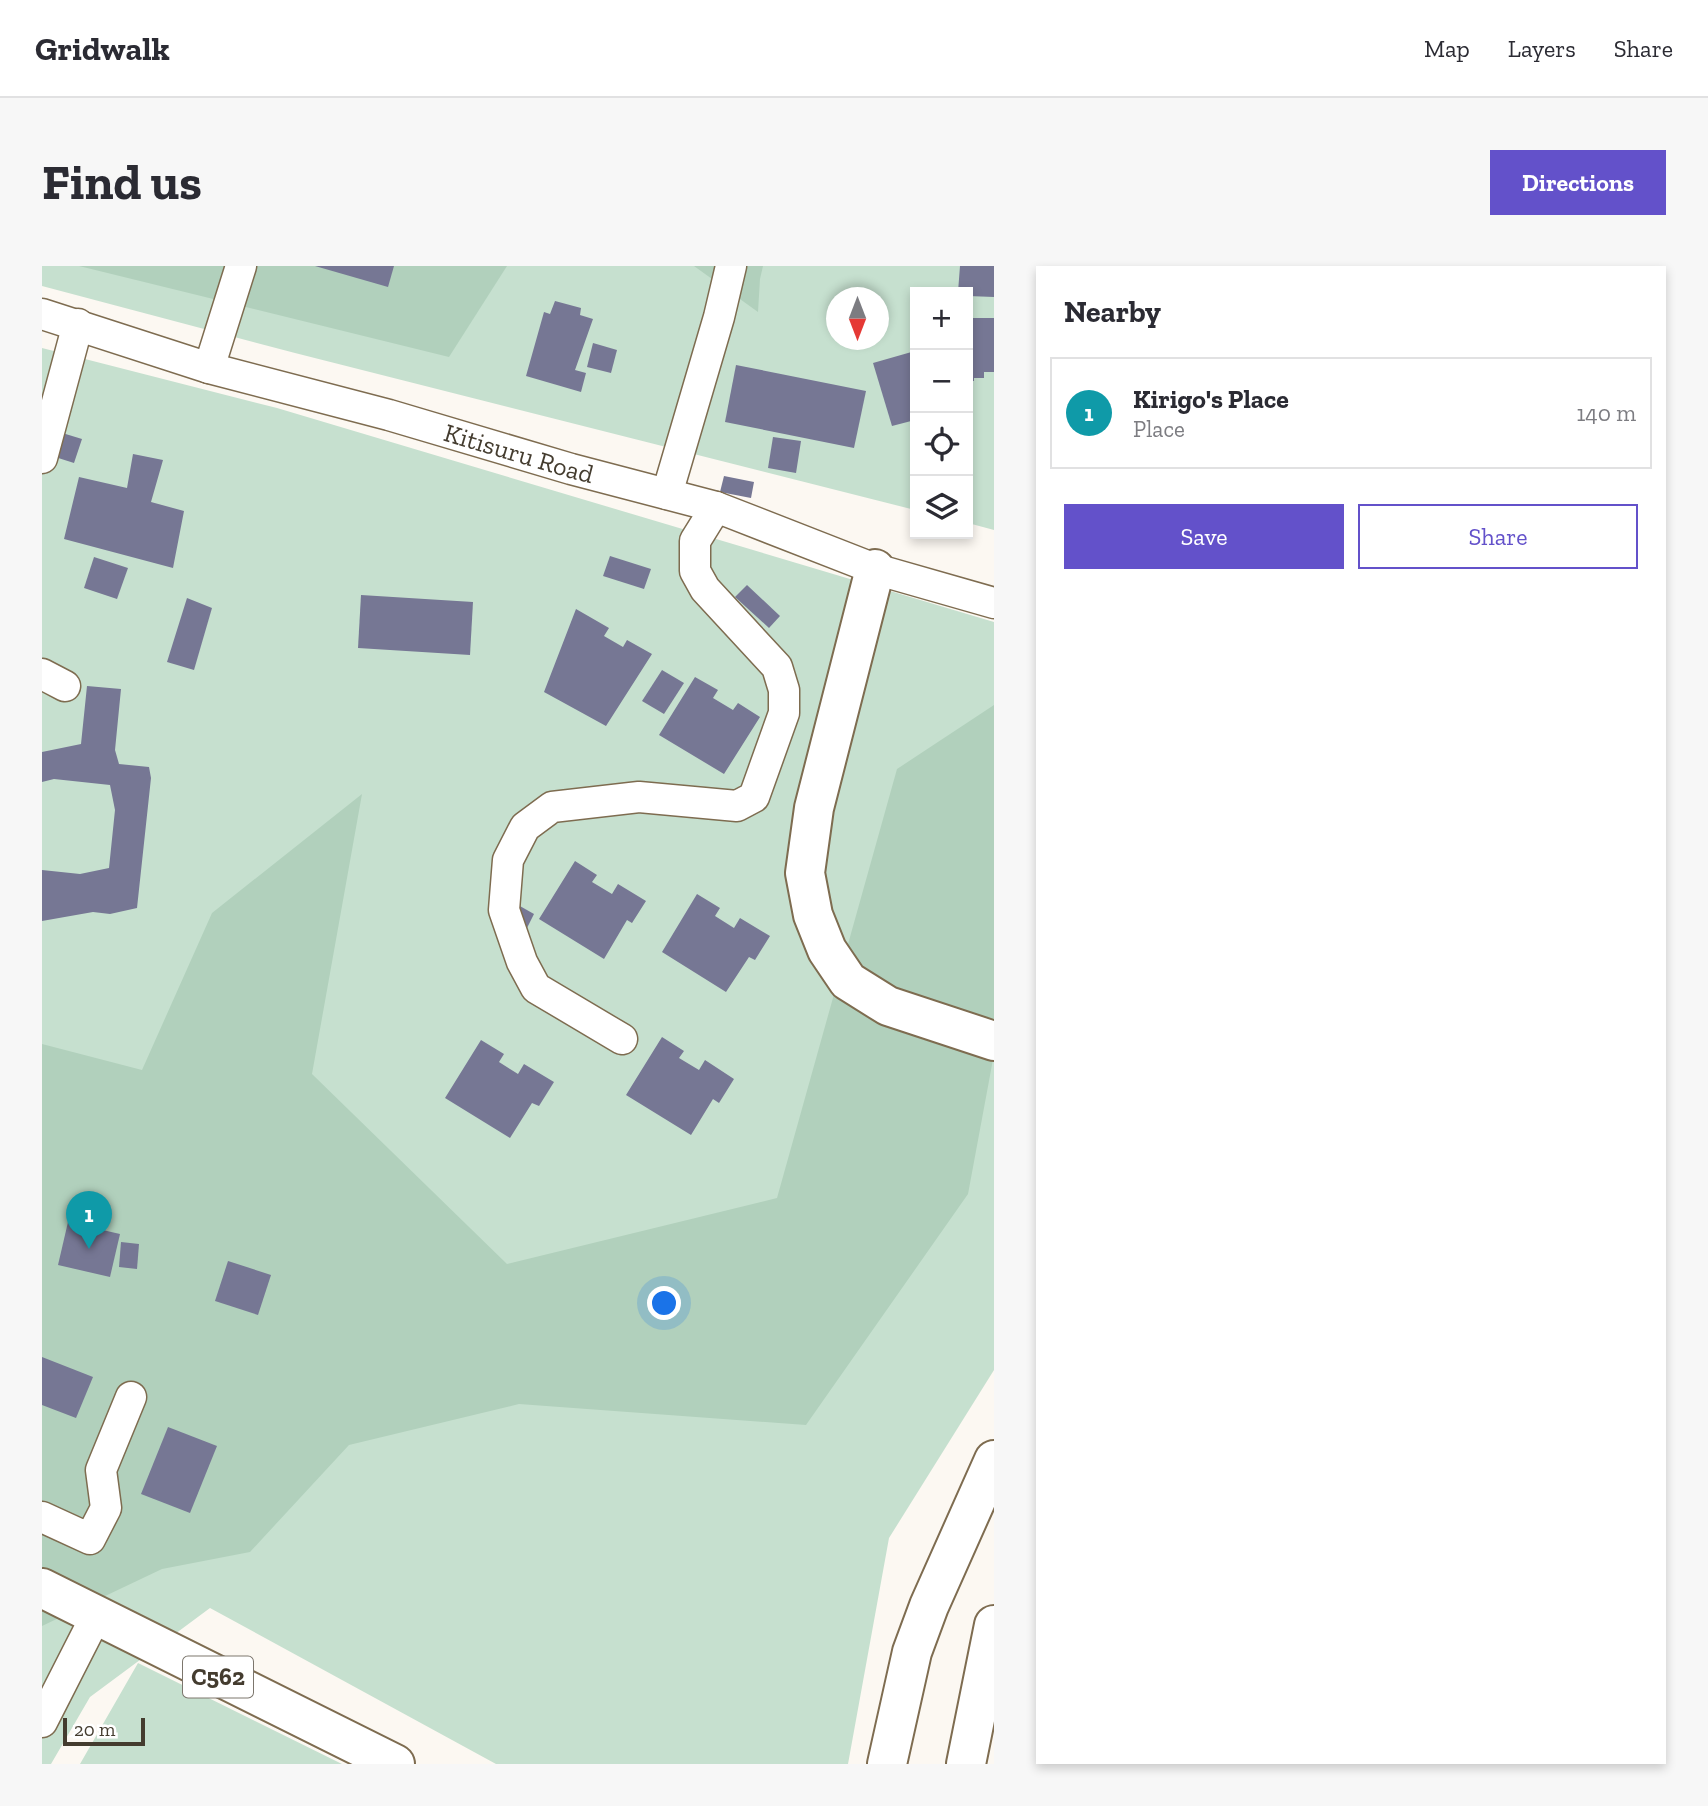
<!DOCTYPE html>
<meta charset="utf-8">
<style>
:root{--surface:#fff;--page:#f7f7f7;--text:#2b2b33;--muted:#7c7c81;--line:#e1e1e2;--accent:#6351ca}
body{margin:0;font-family:"Zilla Slab",serif;background:var(--page);color:var(--text)}
.controls{position:absolute;right:21px;top:21px;display:grid;overflow:hidden;border-radius:0px;box-shadow:0 4px 10px #0003}
.controls button{width:63px;height:63px;display:grid;place-items:center;padding:0;border:0;border-bottom:2px solid var(--line);background:var(--surface);color:var(--text);font:35px sans-serif}
.compass{position:absolute;left:784px;top:21px;width:63px;height:63px;border-radius:50%;background:var(--surface);box-shadow:0 4px 10px #0003;rotate:180deg}
.scale{position:absolute;left:21px;bottom:18px;width:82px;box-sizing:border-box;padding-left:7px;border:4px solid #443c2f;border-top:0;font-size:19px;line-height:24px;white-space:nowrap;color:#443c2f;-webkit-text-stroke:5px #fff;paint-order:stroke}
.you{position:absolute;left:623px;top:1038px;width:24px;height:24px;margin:-18px;border:5px solid #fff;border-radius:50%;background:#1a73e8;box-shadow:0 0 0 10px #1a73e833}
.badge{display:grid;place-items:center;width:46px;height:46px;border-radius:50%;background:var(--accent);color:#fff;font-size:23px;font-weight:700}
.pin{position:absolute;translate:-50% -58px;filter:drop-shadow(0 2px 4px #0008)}
.pin::after{content:'';position:absolute;top:37px;width:24px;height:21px;background:inherit;clip-path:polygon(0 0,100% 0,50% 100%)}
.list{margin:0;padding:0;list-style:none}
h2{display:flex;justify-content:space-between;align-items:center;height:91px;margin:0;padding:0 28px;font-size:30px}
h2 small{font-size:23px;font-weight:400;color:var(--muted)}
.list li{display:grid;grid-template-columns:46px 1fr auto;gap:21px;align-items:center;box-sizing:border-box;height:112px;margin:0 14px 14px;padding:0 14px;border:2px solid var(--line);border-radius:0px}
.list b{display:block;font-size:26px;white-space:nowrap}
.list p{margin:0;font-size:23px;white-space:nowrap;color:var(--muted)}
.list em{font-size:23px;font-style:normal;color:var(--muted)}
.actions{display:flex;gap:14px;padding:21px 28px}
.actions a{flex:1;padding:16px 0;border:2px solid var(--accent);border-radius:0px;text-align:center;font-size:24px;color:var(--accent)}
.actions .main{background:var(--accent);color:#fff}
.icon{flex:none;width:38px;height:38px;fill:none;stroke:currentColor;stroke-width:2;stroke-linecap:round;stroke-linejoin:round}
.map{position:relative;flex:none;width:952px;height:1498px;overflow:hidden;border-radius:0px}
header{display:flex;align-items:center;gap:42px;box-sizing:border-box;height:98px;padding:0 35px;background:var(--surface);border-bottom:2px solid var(--line)}
header strong{font-size:33px}
nav{display:flex;gap:38px;margin-inline-start:auto;font-size:24px}
.intro{display:flex;align-items:center;justify-content:space-between;box-sizing:border-box;height:168px;padding:0 42px}
h1{margin:0;font-size:49px}
.button{padding:18px 32px;border-radius:0px;background:var(--accent);color:#fff;font-size:24px;font-weight:700}
main{display:flex;gap:42px;padding:0 42px}
aside{flex:1;background:var(--surface);border-radius:0px;box-shadow:0 4px 10px #0003}
.map>svg:first-child{display:block}
.green{fill:#c6e0cf;fill-rule:evenodd}
.forest{fill:#b1d0bc}
.building{fill:#767794}
.lines{fill:none;stroke-linecap:round;stroke-linejoin:round}
.minor-casing{stroke:#7e6c50;stroke-width:33}
.major-casing{stroke:#7e6c50;stroke-width:42}
.minor{stroke:#fff;stroke-width:30}
.major{stroke:#fff;stroke-width:38}
.labels{text-anchor:middle;stroke-width:7;stroke-linejoin:round;paint-order:stroke}
.shield{fill:#fff;stroke:#7c766d;stroke-width:2}
.shield-label{font-size:24px;font-weight:bold;fill:#443c2f}
.street-label{font-size:26px;fill:#443c2f;stroke:#fff}
</style>
<header>
<strong>Gridwalk</strong>
<nav><a>Map</a><a>Layers</a><a>Share</a></nav>
</header>
<div class="intro"><h1>Find us</h1><a class="button">Directions</a></div>
<main>
<div class="map">
<svg width="952" height="1498" viewBox="0 0 952 1498">
<rect width="100%" height="100%" fill="#fcf8f2"/>
<g class="green">
<path d="M0,0H952V264L926,257V26H873V244L253,87L0,20ZM794,32H836V74H794Z"/>
<polygon points="0,82 235,142 952,356 952,1104 847,1272 806,1498 454,1498 168,1342 48,1431 9,1498 0,1498"/>
<polygon points="96,1397 300,1498 301,1498 38,1498"/>
</g>
<g class="forest">
<polygon points="37,0 465,0 407,91"/>
<polygon points="652,0 721,0 718,13 716,46"/>
<polygon points="952,439 952,788 926,928 764,1159 477,1138 307,1179 208,1286 120,1303 0,1360 0,778 100,804 170,647 320,528 270,808 465,998 735,932 855,503"/>
</g>
<g class="building">
<polygon points="273,0 352,0 346,21"/>
<polygon points="918,0 952,0 952,31 926,30 926,26 916,26"/>
<polygon points="513,35 539,42 538,49 551,53 533,104 544,107 539,126 484,110 502,46 508,48"/>
<polygon points="926,52 952,52 952,106 942,106 942,112 932,112 932,115 926,115"/>
<polygon points="551,77 575,84 569,107 545,101"/>
<polygon points="873,85 873,154 850,160 831,97"/>
<polygon points="694,99 824,125 812,182 683,156"/>
<polygon points="17,166 40,173 32,197 10,190"/>
<polygon points="731,171 759,175 754,207 726,202"/>
<polygon points="91,188 121,194 109,236 142,245 131,302 22,273 37,211 85,222"/>
<polygon points="682,210 712,216 709,232 678,226"/>
<polygon points="568,290 609,303 602,323 561,310"/>
<polygon points="52,291 86,302 75,333 42,322"/>
<polygon points="705,319 738,350 727,362 693,331"/>
<polygon points="319,329 431,336 428,389 316,382"/>
<polygon points="145,332 170,342 152,404 125,396"/>
<polygon points="534,343 567,362 562,370 581,381 585,374 610,388 564,460 502,426"/>
<polygon points="620,404 642,417 622,448 600,435"/>
<polygon points="653,411 676,424 671,432 691,444 696,437 718,451 682,508 617,469"/>
<polygon points="45,420 79,423 73,484 77,498 107,501 109,512 95,642 68,648 51,646 0,655 0,604 38,608 67,602 73,544 68,519 12,513 0,516 0,486 39,478"/>
<polygon points="533,595 555,609 550,616 570,628 576,618 604,635 590,657 585,654 562,693 497,653"/>
<polygon points="655,628 678,642 673,650 692,662 698,652 728,670 713,694 707,691 684,726 620,686"/>
<polygon points="469,635 492,648 484,664"/>
<polygon points="620,771 642,785 637,792 657,804 663,794 692,813 677,837 671,833 649,869 584,829"/>
<polygon points="439,774 462,788 457,796 476,808 482,798 512,816 497,840 490,837 468,872 403,832"/>
<polygon points="26,956 78,968 68,1011 16,999"/>
<polygon points="79,976 97,978 95,1003 77,1001"/>
<polygon points="186,995 229,1009 216,1049 173,1035"/>
<polygon points="0,1091 51,1111 34,1152 0,1139"/>
<polygon points="126,1161 175,1180 148,1247 99,1228"/>
</g>
<g class="lines">
<defs>
<g id="minor">
<path id="s1" d="M0,48L167,102L347,149L529,203L674,241L833,303L952,337"/>
<polyline points="167,102 199,0"/>
<polyline points="0,192 36,58"/>
<polyline points="625,228 677,51 689,0"/>
<polyline points="0,408 23,420"/>
<polyline points="580,773 494,722 480,696 462,644 466,594 483,561 510,541 597,531 695,540 712,531 742,447 742,424 735,401 663,323 653,305 653,275 674,241"/>
<polyline points="0,1251 48,1273 64,1242 59,1204 89,1131"/>
<polyline points="0,1456 54,1350"/>
</g>
<g id="major">
<polyline points="833,303 772,542 763,607 771,649 785,684 806,715 846,740 952,775"/>
<polyline points="0,1322 353,1498"/>
<polyline points="845,1498 870,1386 887,1340 952,1194"/>
<polyline points="924,1498 952,1359"/>
</g>
</defs>
<use href="#minor" class="minor-casing"/>
<use href="#major" class="major-casing"/>
<use href="#minor" class="minor"/>
<use href="#major" class="major"/>
</g>
<g class="labels">
<rect class="shield" x="141" y="1390.5" width="70" height="41" rx="5"/>
<g class="shield-label">
<text x="176" y="1419">C562</text>
</g>
<g class="street-label">
<text dy="9" stroke="none"><textPath href="#s1" startOffset="497">Kitisuru Road</textPath></text>
</g>
</g>
</svg>
<div class="controls">
<button>+</button>
<button>−</button>
<button><svg class="icon" aria-label="locate" viewBox="0 0 24 24"><circle cx="12" cy="12" r="6"/><path d="M12 2v4M12 18v4M2 12h4M18 12h4"/></svg></button>
<button><svg class="icon" aria-label="layers" viewBox="0 0 24 24"><path d="M12 4l9 5-9 5-9-5zM3 14l9 5 9-5"/></svg></button>
</div>
<svg class="compass" viewBox="-18 -18 36 36"><path d="M0-13l5 13h-10z" fill="#e53935"/><path d="M0 13l5-13h-10z" fill="#7c7c81"/></svg>
<div class="scale">20 m</div>
<div class="you"></div>
<div class="pin badge" style="left:47px;top:983px;background:#0f9aa8">1</div>
</div>
<aside>
<h2>Nearby<small></small></h2>
<ul class="list">
<li><span class="badge" style="background:#0f9aa8">1</span><div><b>Kirigo's Place</b><p>Place</p></div><em>140 m</em></li>
</ul>
<div class="actions"><a class="main">Save</a><a>Share</a></div>
</aside>
</main>
